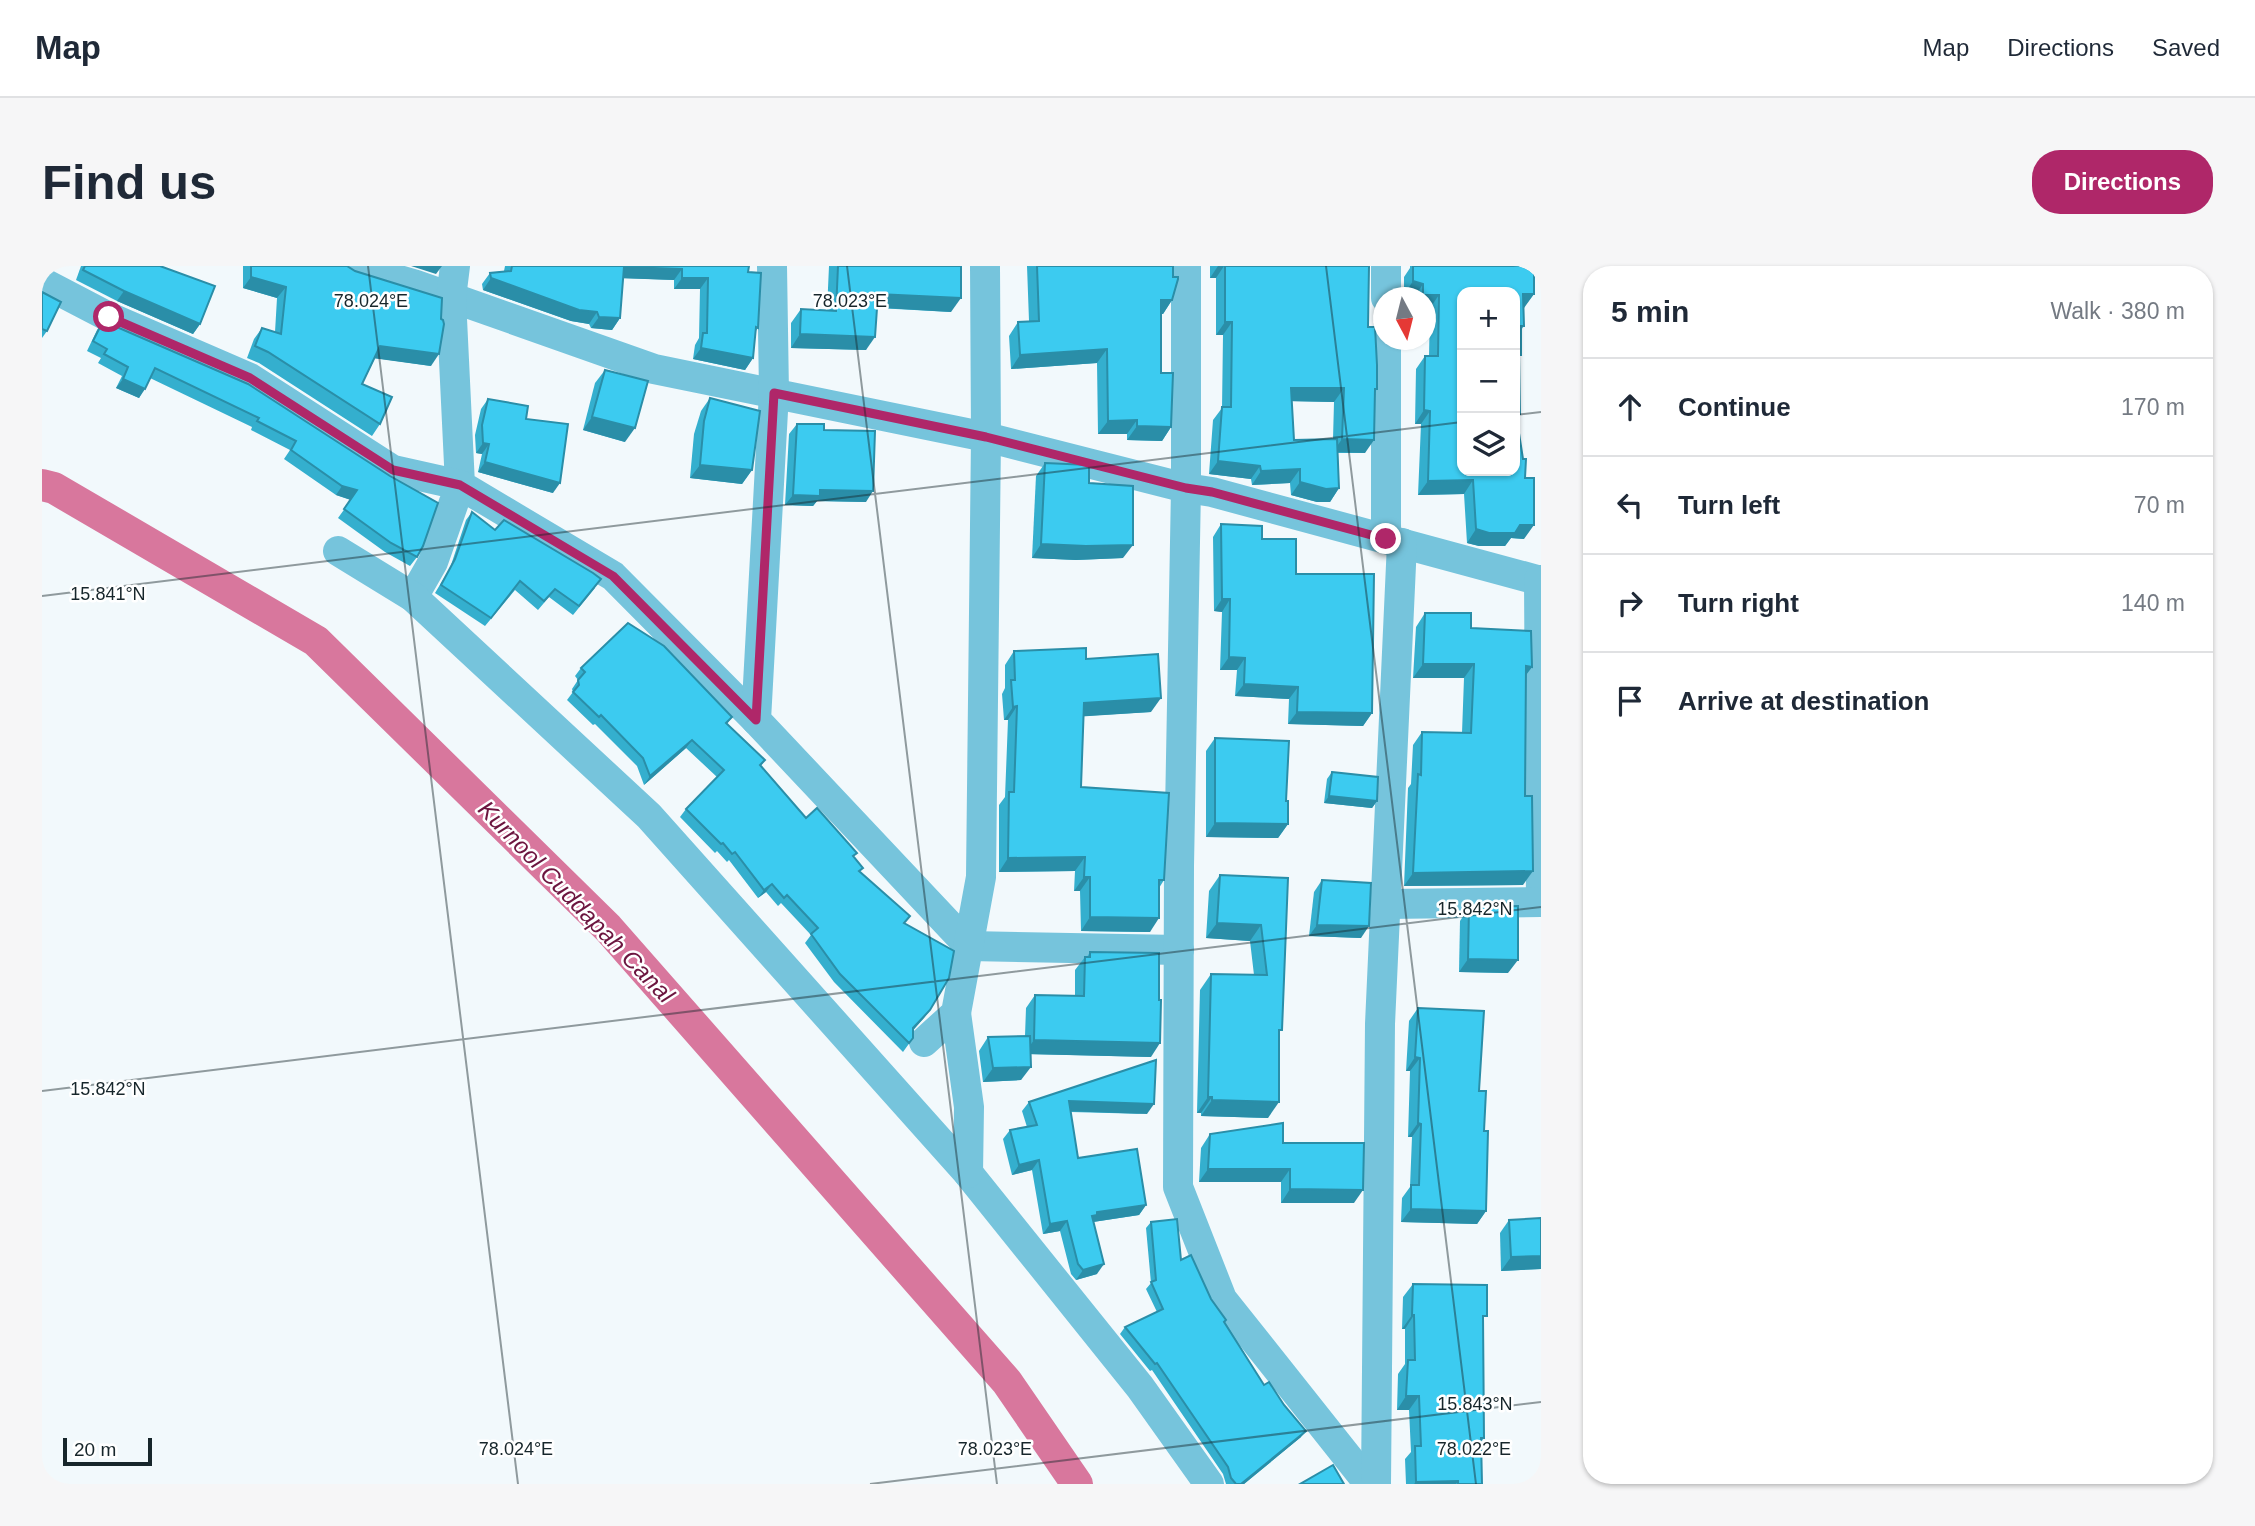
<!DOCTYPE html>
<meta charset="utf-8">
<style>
:root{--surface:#fff;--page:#f6f6f7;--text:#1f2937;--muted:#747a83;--line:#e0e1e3;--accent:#af2769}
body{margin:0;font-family:Helvetica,sans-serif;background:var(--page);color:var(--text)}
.controls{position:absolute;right:21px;top:21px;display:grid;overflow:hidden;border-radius:14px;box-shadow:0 2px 5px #0004}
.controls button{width:63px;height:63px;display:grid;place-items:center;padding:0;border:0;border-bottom:2px solid var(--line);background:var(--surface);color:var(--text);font:35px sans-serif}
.compass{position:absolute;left:1331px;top:21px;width:63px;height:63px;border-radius:50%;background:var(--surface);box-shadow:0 2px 5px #0004;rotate:173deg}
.scale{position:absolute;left:21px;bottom:18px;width:89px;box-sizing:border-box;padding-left:7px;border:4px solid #17262b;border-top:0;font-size:19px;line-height:24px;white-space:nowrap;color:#17262b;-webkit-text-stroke:5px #fff;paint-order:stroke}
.stop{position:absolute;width:21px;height:21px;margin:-16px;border:5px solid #af2769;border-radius:50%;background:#fff}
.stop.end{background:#af2769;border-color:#fff;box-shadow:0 2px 7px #0008}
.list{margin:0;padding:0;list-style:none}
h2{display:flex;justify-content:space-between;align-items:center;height:91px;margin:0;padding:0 28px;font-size:30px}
h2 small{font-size:23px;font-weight:400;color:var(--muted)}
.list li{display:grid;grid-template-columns:46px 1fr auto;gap:21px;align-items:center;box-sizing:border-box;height:98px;padding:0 28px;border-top:2px solid var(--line)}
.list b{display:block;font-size:26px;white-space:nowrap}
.list em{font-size:23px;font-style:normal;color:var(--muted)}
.icon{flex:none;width:38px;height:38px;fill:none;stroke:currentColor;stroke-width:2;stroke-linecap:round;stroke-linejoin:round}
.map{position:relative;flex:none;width:1499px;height:1218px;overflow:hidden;border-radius:28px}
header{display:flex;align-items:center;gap:42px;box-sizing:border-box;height:98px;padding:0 35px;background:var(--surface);border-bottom:2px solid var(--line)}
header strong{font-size:33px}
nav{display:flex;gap:38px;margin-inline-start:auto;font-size:24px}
.intro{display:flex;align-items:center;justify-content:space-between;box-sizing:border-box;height:168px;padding:0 42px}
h1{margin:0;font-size:49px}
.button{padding:18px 32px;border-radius:28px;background:var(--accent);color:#fff;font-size:24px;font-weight:700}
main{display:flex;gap:42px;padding:0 42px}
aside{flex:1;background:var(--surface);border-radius:28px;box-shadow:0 2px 5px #0004}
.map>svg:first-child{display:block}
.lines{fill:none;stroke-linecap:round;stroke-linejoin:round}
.canal{stroke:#d8779d;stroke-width:32}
.minor{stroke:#76c4dc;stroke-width:30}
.wall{fill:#34afce;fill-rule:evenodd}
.shaded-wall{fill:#2a8ea8}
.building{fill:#3ccbf0;stroke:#2a8ea8;stroke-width:2;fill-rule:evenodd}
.route{stroke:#af2769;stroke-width:9}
.ticks{fill:none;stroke:#17262b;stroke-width:2;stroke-opacity:0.45}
.labels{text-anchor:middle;stroke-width:5;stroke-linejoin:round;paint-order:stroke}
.water-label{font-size:24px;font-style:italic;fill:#6c153f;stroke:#fff}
.ticks-label{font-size:18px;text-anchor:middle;fill:#17262b;stroke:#fff;stroke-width:5;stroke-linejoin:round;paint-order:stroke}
</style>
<header>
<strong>Map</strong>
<nav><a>Map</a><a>Directions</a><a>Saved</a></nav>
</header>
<div class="intro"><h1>Find us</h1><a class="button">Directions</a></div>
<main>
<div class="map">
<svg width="1499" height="1218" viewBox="0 0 1499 1218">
<rect width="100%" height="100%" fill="#f2f9fc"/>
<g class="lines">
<polyline class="canal" points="0,219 12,222 274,375 566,662 965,1116 1035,1218"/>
<g class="minor">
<polyline points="310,0 374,19 612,103 944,171 1144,222 1170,226 1499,315"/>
<polyline points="413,0 409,32 418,219 571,310 714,454"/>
<polyline points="730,0 732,127 714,454 927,680 1137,684"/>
<polyline points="1144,0 1144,222 1137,600 1136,921 1180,1033 1327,1218"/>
<polyline points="1344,0 1344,32"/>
<polyline points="0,16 67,51 208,112 351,204 418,219 391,296 371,331"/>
<polyline points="1344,74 1344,273"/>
<polyline points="296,285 371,331 607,550 926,907 1098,1121 1167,1218"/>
<polyline points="1497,314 1499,636"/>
<polyline points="1345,638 1499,636"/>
<polyline points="914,747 927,841 926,907"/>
<polyline points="882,776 914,747 939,611 944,171 943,0"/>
<polyline points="1334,1218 1338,758 1360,277"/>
</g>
</g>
<g class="wall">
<polygon points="39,0 118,0 158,58 151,68 75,35 34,14"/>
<polygon points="201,0 305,0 389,100 333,92 320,118 338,158 330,170 217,97 205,92 212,73 220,62 233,66 235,32 201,22"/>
<polygon points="463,0 707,0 706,6 716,62 713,66 711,92 703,104 651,93 653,79 657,72 658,23 632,23 632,14 581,12 578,52 570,64 549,62 547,58 529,55 441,24 440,18 448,7 462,5"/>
<polygon points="787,0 919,0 909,46 835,42 824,84 749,82 749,57 759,43 785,44"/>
<polygon points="985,0 1131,0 1130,34 1121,48 1119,48 1119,107 1129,161 1120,175 1085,174 1085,168 1056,168 1055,97 969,103 967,70 976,56 987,55"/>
<path d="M1168,0H1327L1326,61L1335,123L1333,126L1323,187H1296L1297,222L1288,236H1275L1249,229L1248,217L1210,219L1209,213L1167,208L1171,154L1180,142L1181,69H1174V12H1168ZM1250,135L1292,136L1291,173L1252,174Z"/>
<polygon points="1368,0 1492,0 1492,28 1481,42 1482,60 1479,64 1475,153 1482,273 1469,272 1463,280 1437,280 1425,277 1422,228 1376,229 1379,158 1373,158 1374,103 1383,90 1387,90 1388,42 1383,42 1383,32 1370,32 1362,29 1362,11 1368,2"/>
<polygon points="0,26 5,65 0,72"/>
<polygon points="61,55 206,118 375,291 368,300 343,286 296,252 309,234 294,229 242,193 248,184 209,164 210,161 108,112 97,132 74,122 80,110 56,97 59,92 45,85 55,64"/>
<polygon points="563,104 583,176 541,164 553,117"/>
<polygon points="668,132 710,204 700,218 648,212 652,168 659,145"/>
<polygon points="446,133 484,153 511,227 436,206 440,188 434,187 433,169 439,143"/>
<polygon points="755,158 782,164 824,236 775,235 771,240 743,239 747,168"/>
<polygon points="1003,197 1047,217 1081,292 1034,294 990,292 994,210"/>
<polygon points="430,246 453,264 553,322 531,349 507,331 496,344 473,324 443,360 393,327 408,302 424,254"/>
<polygon points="1179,258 1220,273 1254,308 1330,447 1321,460 1246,458 1247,433 1193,430 1195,404 1178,404 1180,346 1172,345 1171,271"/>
<polygon points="1383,347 1429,362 1490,401 1484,409 1481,619 1362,620 1366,522 1369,518 1371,479 1380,466 1420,467 1422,412 1371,412 1374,361"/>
<polygon points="972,385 1044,393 1109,446 1041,450 1039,521 1122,614 1117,622 1108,666 1039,665 1038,625 1032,625 1033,605 957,606 957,539 963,531 966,454 962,454 960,428 963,422 963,399"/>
<polygon points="539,402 690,451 685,458 723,494 719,500 764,552 812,591 821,602 818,606 863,658 888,744 871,764 871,772 861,786 792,716 763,677 769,669 739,637 736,640 724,626 716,632 687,594 685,596 675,585 673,587 638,551 644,543 675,511 644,482 602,519 595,500 553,458 551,459 525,434 531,426 530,423 536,414 533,410"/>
<polygon points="1173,472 1244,535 1246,558 1236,572 1164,571 1164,485"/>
<polygon points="1290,506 1335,535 1330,542 1282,537 1285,513"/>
<polygon points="1178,609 1246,612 1237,769 1226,852 1159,850 1159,847 1155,847 1158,724 1169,708 1212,709 1208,675 1164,672 1167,625"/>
<polygon points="1280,614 1319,672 1267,670 1272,626"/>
<polygon points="1427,641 1466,707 1417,706 1418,655"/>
<polygon points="1048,686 1109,791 988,788 979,814 941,816 937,785 946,771 983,770 984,742 993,729 1033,730 1033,704 1043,691 1045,691"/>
<polygon points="1376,742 1437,825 1442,865 1444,945 1435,958 1359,956 1360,932 1368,921 1370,871 1366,871 1368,805 1364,805 1367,755"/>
<polygon points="987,836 1105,848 1029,846 1036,892 1104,939 1097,949 1051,956 1055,1008 1034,1014 1029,1008 1018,965 1001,968 990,904 970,909 961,873 968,864 985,861 980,845"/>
<polygon points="1168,868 1241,877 1312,937 1239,937 1239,916 1157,916 1159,882"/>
<polygon points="1499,952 1499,1003 1459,1005 1458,967 1467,954"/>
<polygon points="1109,956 1169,1033 1222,1119 1259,1171 1202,1218 1184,1218 1181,1208 1110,1104 1108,1105 1078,1068 1083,1061 1115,1046 1104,1023 1109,1017 1104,962"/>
<polygon points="1371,1018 1441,1055 1442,1172 1439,1176 1440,1218 1364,1218 1363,1193 1369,1186 1367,1144 1355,1144 1356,1108 1363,1098 1363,1063 1360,1063 1361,1031"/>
</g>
<g class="shaded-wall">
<polygon points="369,0 400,0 394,8"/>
<polygon points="1176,0 1182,0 1174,12 1168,12"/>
<polygon points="582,1 640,3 632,14 574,12"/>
<polygon points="209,11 244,21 235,32 201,22"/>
<polygon points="449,12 555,46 547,58 529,55 441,24"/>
<polygon points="640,12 666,12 658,23 632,23"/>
<polygon points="1371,15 1381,18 1372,32 1362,29"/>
<polygon points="82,25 158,58 151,68 75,35"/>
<polygon points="836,28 919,32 909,46 826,41"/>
<polygon points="1481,28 1492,28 1482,42 1473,42"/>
<polygon points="1381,29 1397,29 1388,42 1383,42 1383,32 1379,32"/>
<polygon points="1119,34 1130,34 1121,48 1109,48"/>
<polygon points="557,51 578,52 570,64 549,62"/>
<polygon points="1183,56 1190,56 1181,69 1174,69"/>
<polygon points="758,68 833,71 824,84 749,82"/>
<polygon points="338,80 397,88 389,100 330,92"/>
<polygon points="659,82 711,92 703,104 651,93"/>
<polygon points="1065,83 1055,97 969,103 978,89"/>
<polygon points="81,113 103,123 97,132 74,122"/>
<polygon points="1249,122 1302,122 1292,136 1240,135"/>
<polygon points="1382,144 1388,145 1379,158 1373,158"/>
<polygon points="550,151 593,162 583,176 541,164"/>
<polygon points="1095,154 1085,168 1056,168 1066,155"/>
<polygon points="1095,160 1129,161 1120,175 1085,174"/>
<polygon points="1300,173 1332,174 1323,187 1291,186"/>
<polygon points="441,177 447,178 440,188 434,187"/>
<polygon points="1176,195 1218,200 1209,213 1167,208"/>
<polygon points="443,196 518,217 511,227 436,206"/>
<polygon points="658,199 710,204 700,218 648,212"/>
<polygon points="1258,203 1248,217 1210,219 1219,205"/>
<polygon points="1431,214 1422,228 1376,229 1386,215"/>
<polygon points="1258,216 1297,222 1288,236 1275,236 1249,229"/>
<polygon points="300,220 315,224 309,234 294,229"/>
<polygon points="778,224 831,225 824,236 775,235 771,240 743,239 751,229"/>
<polygon points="1478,259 1492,259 1482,273 1469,272 1463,280 1437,280 1425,277 1434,263"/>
<polygon points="999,278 1091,279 1081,292 1034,294 990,292"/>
<polygon points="1180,333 1188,333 1180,346 1172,345"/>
<polygon points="1187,391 1203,392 1195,404 1178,404"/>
<polygon points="1381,398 1432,398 1422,412 1371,412"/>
<polygon points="1484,400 1490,401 1480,414"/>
<polygon points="1202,418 1256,421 1247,433 1193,430"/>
<polygon points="1119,432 1109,446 1032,451 1042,437"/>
<polygon points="975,440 966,454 962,454 971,441"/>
<polygon points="1255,446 1330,447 1321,460 1246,458"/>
<polygon points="650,474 644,482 602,519 608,510"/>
<polygon points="1287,530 1335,535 1330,542 1282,537"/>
<polygon points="1173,557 1246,558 1236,572 1164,571"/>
<polygon points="1043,591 1033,605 957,606 966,592"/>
<polygon points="1491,605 1481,619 1362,620 1371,607"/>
<polygon points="1042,611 1048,611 1038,625 1032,625"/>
<polygon points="730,618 724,626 716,632 722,624"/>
<polygon points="1048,651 1117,652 1108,666 1039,665"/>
<polygon points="1175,657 1219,659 1208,675 1164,672"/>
<polygon points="1275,659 1327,660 1319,672 1267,670"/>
<polygon points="1426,693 1476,694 1466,707 1417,706"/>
<polygon points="888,744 882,752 866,770 871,762"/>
<polygon points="992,774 1118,777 1109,791 982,788"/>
<polygon points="1373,791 1378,792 1368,805 1364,805"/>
<polygon points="989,801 979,814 941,816 951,802"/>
<polygon points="1166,831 1170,831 1159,847 1155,847"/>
<polygon points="1170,834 1237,836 1226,852 1159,850"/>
<polygon points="1027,835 1112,838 1105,848 1020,845"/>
<polygon points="1376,857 1379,858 1370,871 1366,871"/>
<polygon points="997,894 990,904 970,909 977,899"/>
<polygon points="1166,903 1248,903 1239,916 1157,916"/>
<polygon points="1248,923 1321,924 1312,937 1239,937"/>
<polygon points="1104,939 1097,949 1051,956 1050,950 1055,946"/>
<polygon points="1369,943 1444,945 1435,958 1359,956"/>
<polygon points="1025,955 1018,965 1001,968 1008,958"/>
<polygon points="1499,990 1499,1003 1459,1005 1469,991"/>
<polygon points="1062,998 1055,1008 1034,1014 1041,1004"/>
<polygon points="1370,1049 1372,1049 1363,1063 1360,1063"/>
<polygon points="1364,1130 1377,1130 1367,1144 1355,1144"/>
<polygon points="1264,1165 1259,1171 1202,1218 1199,1218"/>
<polygon points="1416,1215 1414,1218 1372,1218 1374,1216"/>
</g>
<g class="building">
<polygon points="43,0 118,0 173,20 158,58 82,25 41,4"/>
<polygon points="209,0 305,0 313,5 400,32 399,53 401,54 402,58 397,88 338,80 320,118 350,131 338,158 226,86 213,80 220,62 239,68 244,21 209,11"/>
<polygon points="470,0 707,0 706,6 719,7 716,62 714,61 711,92 659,82 661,67 665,67 666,12 640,12 640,3 582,1 578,52 557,51 555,46 537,44 449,12 448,7 469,5"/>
<polygon points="796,0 919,0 919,32 836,28 833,71 758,68 759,43 794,45"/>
<polygon points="995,0 1131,0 1131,11 1136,11 1136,13 1130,34 1119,34 1119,107 1131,107 1129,161 1095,160 1095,154 1066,155 1065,83 978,89 976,56 997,55"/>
<polygon points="1183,0 1327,0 1326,61 1333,61 1335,99 1335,123 1333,123 1332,174 1300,173 1302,122 1249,122 1252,174 1295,173 1297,222 1284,223 1258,216 1258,203 1219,205 1218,200 1176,195 1180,141 1189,141 1190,56 1183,56"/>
<path d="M1371,0H1492V28H1481L1482,60H1479V89H1477L1478,148H1474L1481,193H1484L1483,212H1492V259H1478L1473,267H1447L1434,263L1431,214L1386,215L1388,145L1382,144L1383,90H1396L1397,29H1381V18L1371,15ZM1420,26H1473V205H1420Z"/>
<polygon points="0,26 19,36 5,65 0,63"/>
<polygon points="61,55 206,118 348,210 396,237 381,280 375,291 349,277 302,243 315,224 300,220 249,184 254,175 215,155 217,152 113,102 103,123 81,113 86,101 62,88 65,83 51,75"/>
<polygon points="563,104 606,115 593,162 550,151"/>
<polygon points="668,132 718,145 710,204 658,199 662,155"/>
<polygon points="446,133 486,140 484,153 526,158 518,217 443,196 447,178 441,177 440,159"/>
<polygon points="755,158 782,158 782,164 833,165 831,225 778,224 778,230 751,229"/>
<polygon points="1003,197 1047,199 1047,217 1091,220 1091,279 1044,280 999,278"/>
<polygon points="430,246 453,264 462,254 551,307 559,313 537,340 513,323 502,335 478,315 449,352 399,319 413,293"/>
<polygon points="1179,258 1220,260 1220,273 1254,273 1254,308 1332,308 1330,447 1255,446 1256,421 1202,418 1203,392 1187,391 1188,333 1180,333"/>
<polygon points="1383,347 1429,347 1429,362 1489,365 1490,401 1484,400 1483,530 1490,530 1491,605 1371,607 1376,508 1379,509 1380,466 1429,467 1432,398 1381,398"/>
<polygon points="586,357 622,380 690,451 684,457 723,494 718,499 764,552 775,542 815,587 811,590 821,602 817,605 868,650 862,657 912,685 907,712 888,744 871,762 871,772 867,777 798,708 769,668 776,662 745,629 742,632 730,618 722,624 693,586 690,588 681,577 679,578 644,543 682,504 650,474 608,510 601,492 559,449 557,451 531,426 537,419 536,414 543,406 539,402"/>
<polygon points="1044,382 1044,393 1116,388 1119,432 1042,437 1039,521 1127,527 1122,614 1117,614 1117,652 1048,651 1048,611 1042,611 1043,591 966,592 967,526 972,526 975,440 971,441 969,414 973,414 972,385"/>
<polygon points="1173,472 1247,475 1244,535 1246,535 1246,558 1173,557"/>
<polygon points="1290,506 1336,511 1335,535 1287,530"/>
<polygon points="1178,609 1246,612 1240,764 1237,764 1237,836 1170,834 1170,831 1166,831 1169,708 1225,709 1219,659 1175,657"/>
<polygon points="1280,614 1329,617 1327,660 1275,659"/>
<polygon points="1476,640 1476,694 1426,693 1427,641"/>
<polygon points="1048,686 1117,687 1117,734 1119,734 1118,777 992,774 993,729 1042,730 1043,691 1048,691"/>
<polygon points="1376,742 1442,745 1437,825 1444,825 1442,865 1446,865 1444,945 1369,943 1369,919 1377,919 1379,858 1376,857 1378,792 1373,791"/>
<polygon points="988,770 989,801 951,802 946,771"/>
<polygon points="1114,794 1112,838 1027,835 1036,892 1095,883 1104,939 1055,946 1055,949 1050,950 1062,998 1041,1004 1036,998 1025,955 1008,958 997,894 977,899 968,864 995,859 987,836"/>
<polygon points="1241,857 1241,877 1322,877 1321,924 1248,923 1248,903 1166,903 1168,868"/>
<polygon points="1499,952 1499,990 1469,991 1467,954"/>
<polygon points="1135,953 1139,994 1149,989 1169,1033 1184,1054 1182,1056 1222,1119 1227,1116 1242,1139 1264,1165 1199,1218 1194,1218 1189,1212 1186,1201 1115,1097 1113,1098 1083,1061 1121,1043 1109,1016 1114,1014 1109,956"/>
<polygon points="1371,1018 1445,1019 1445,1050 1441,1050 1442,1172 1439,1172 1440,1218 1416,1218 1416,1215 1374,1216 1373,1180 1379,1180 1377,1130 1364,1130 1366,1094 1373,1094 1372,1049 1370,1049"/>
<polygon points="1291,1199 1302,1218 1258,1218"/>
</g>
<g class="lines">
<polyline class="route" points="67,51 208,112 351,204 418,219 571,310 714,454 732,127 944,171 1144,222 1170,226 1344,273"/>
</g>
<path class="ticks" d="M326,0L476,1218M805,0L955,1218M1284,0L1434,1218M1473,149L1499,146M0,330L1420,156M0,825L1499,641M828,1218L1499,1136"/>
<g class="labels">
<g class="water-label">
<text transform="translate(534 636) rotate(46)" y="8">Kurnool Cuddapah Canal</text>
</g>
</g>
<g class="ticks-label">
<text x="329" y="41">78.024°E</text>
<text x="808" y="41">78.023°E</text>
<text x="66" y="334">15.841°N</text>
<text x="1433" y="649">15.842°N</text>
<text x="66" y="829">15.842°N</text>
<text x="1433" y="1144">15.843°N</text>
<text x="474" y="1189">78.024°E</text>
<text x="953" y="1189">78.023°E</text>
<text x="1432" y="1189">78.022°E</text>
</g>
</svg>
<div class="controls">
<button>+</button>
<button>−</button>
<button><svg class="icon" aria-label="layers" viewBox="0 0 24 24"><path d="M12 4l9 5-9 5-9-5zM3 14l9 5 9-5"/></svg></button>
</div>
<svg class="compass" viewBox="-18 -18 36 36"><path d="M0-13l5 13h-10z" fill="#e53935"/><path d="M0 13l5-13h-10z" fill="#747a83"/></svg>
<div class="scale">20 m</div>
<div class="stop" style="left:67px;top:51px"></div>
<div class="stop end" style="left:1344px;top:273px"></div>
</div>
<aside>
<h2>5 min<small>Walk · 380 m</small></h2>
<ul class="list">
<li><svg class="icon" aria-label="ahead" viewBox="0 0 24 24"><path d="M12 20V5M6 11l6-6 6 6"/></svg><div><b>Continue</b></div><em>170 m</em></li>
<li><svg class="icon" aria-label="left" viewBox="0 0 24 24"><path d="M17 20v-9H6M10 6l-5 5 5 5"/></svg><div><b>Turn left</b></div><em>70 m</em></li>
<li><svg class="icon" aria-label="right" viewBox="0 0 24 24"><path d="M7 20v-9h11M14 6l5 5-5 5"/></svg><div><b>Turn right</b></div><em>140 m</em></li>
<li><svg class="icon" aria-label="arrive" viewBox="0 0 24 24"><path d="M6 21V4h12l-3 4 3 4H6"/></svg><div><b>Arrive at destination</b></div></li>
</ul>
</aside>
</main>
